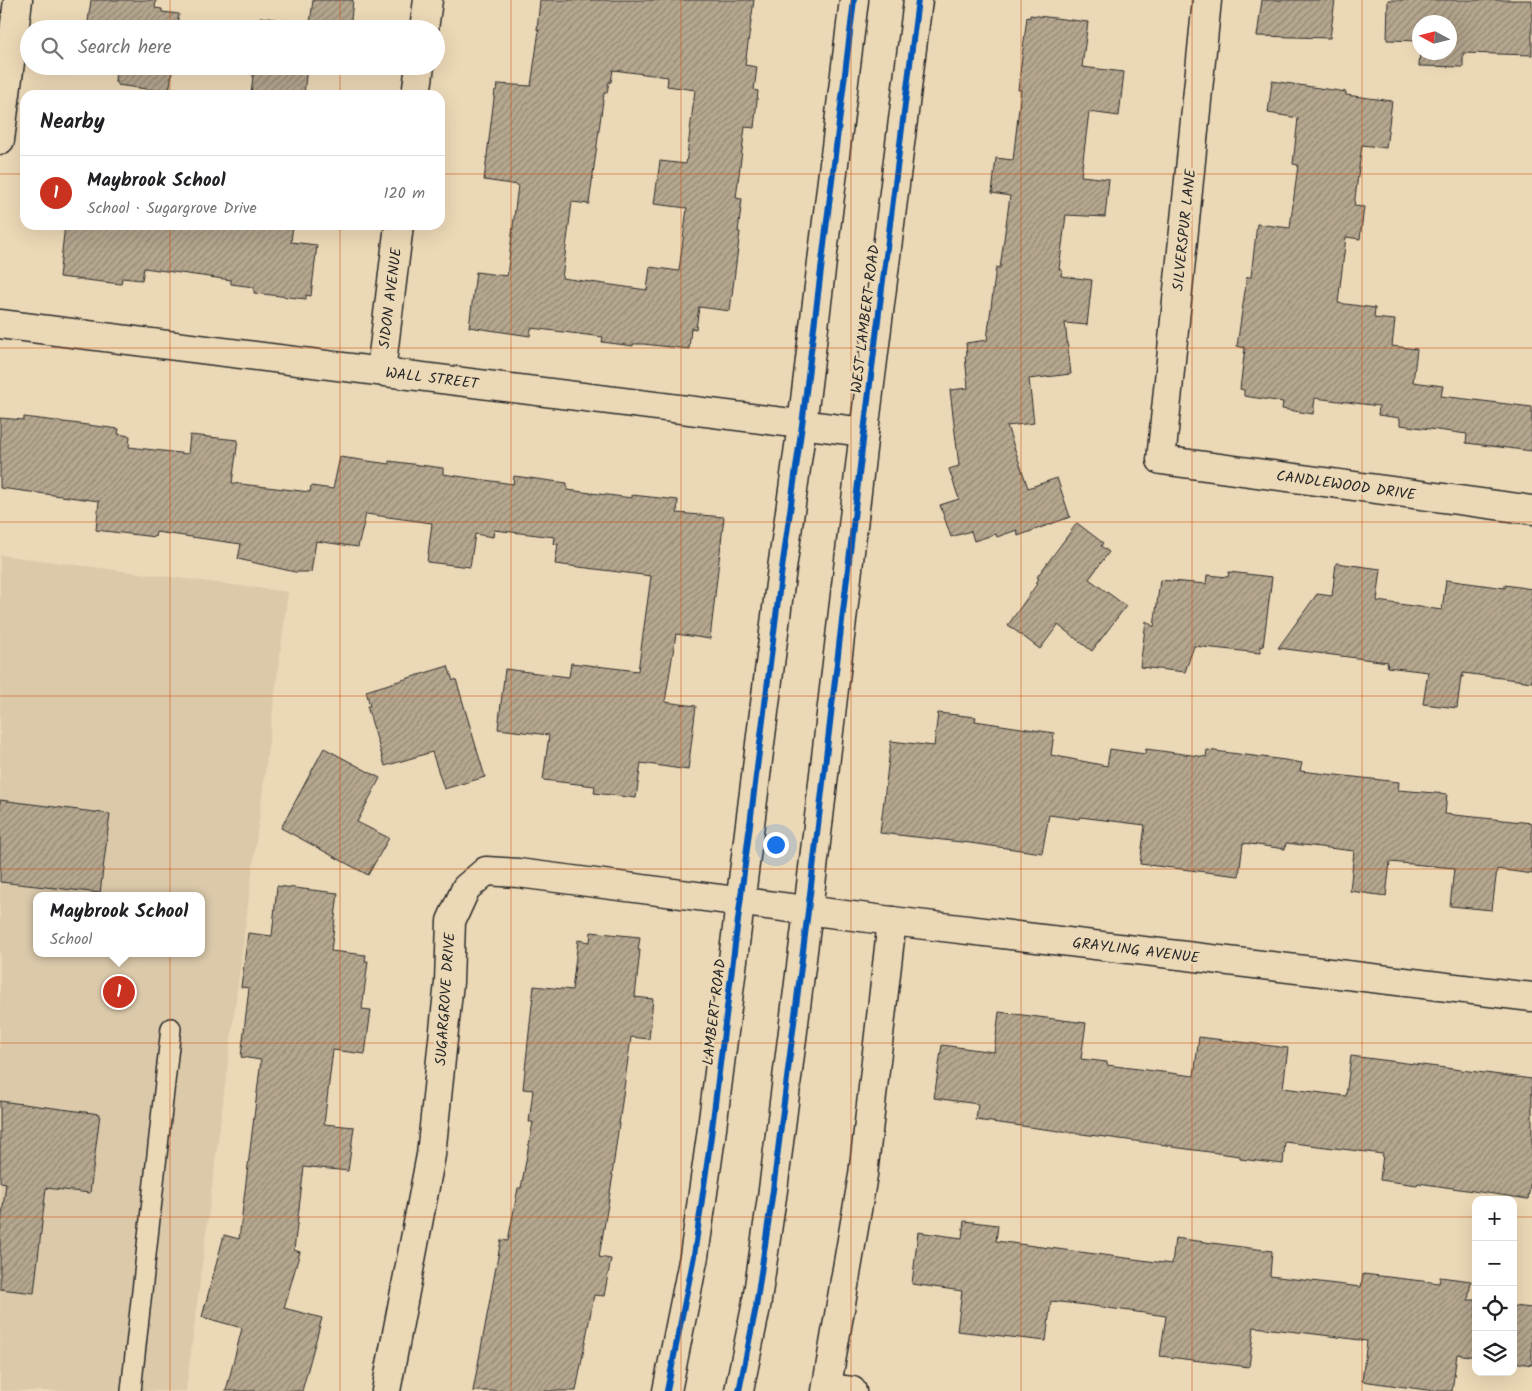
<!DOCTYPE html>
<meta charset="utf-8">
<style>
:root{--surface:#fff;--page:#f2f2f2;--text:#202124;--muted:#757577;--line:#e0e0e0;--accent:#c8321e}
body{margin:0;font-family:Kalam,sans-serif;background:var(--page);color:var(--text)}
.controls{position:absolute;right:15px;bottom:15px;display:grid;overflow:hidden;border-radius:10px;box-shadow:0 5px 20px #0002}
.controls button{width:45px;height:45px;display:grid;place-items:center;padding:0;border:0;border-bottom:1px solid var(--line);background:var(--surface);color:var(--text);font:25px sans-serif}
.compass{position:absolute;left:1412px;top:15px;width:45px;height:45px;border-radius:50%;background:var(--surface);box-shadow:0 5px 20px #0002;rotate:277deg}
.you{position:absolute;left:775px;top:844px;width:18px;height:18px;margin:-12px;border:4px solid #fff;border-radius:50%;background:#1a73e8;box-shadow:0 0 0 8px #1a73e833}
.badge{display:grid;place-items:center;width:32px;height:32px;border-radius:50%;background:var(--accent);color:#fff;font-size:16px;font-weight:700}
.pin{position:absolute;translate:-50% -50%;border:2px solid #fff;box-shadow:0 1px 5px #0006}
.popup{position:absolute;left:33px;top:892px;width:172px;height:65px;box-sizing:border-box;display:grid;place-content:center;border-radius:10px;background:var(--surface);filter:drop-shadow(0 1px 4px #0005);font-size:16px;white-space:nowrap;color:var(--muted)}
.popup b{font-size:19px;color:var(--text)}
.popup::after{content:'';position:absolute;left:50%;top:100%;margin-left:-10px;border:10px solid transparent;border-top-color:var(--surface)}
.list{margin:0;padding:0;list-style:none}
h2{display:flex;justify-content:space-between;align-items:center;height:65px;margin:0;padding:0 20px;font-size:21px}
h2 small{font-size:16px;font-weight:400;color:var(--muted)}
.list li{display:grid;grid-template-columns:32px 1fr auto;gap:15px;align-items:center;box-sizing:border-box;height:75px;padding:0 20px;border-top:1px solid var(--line)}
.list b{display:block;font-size:19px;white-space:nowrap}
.list p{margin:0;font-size:16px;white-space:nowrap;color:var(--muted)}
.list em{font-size:16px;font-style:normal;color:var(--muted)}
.icon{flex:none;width:28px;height:28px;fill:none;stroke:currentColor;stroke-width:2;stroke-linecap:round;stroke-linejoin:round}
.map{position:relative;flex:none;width:1532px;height:1391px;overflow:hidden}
.search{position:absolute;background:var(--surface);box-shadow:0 5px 20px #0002;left:20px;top:20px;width:425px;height:55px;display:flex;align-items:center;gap:12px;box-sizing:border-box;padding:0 18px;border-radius:28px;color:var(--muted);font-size:19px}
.panel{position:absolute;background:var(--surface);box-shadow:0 5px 20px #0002;left:20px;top:90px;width:425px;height:140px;border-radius:15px}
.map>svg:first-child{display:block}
.built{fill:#dbc9aa;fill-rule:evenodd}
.building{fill:url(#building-hatch);stroke:#2b2b2b;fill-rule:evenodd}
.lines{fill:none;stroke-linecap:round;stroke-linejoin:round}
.service-casing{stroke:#2b2b2b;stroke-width:22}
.minor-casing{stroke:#2b2b2b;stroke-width:31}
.secondary-casing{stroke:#2b2b2b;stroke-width:31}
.service{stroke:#ebd8b6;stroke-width:19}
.minor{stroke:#ebd8b6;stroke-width:28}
.secondary{stroke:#ebd8b6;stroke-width:28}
.cycleway-casing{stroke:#ebd8b6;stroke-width:9}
.cycleway{stroke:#0057b8;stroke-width:6}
.grid{fill:none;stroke:#cc5211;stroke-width:1;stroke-opacity:0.55}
.labels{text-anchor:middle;stroke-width:5;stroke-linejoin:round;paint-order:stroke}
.street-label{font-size:15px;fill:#2b2b2b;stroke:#ebd8b6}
</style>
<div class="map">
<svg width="1532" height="1391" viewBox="0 0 1532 1391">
<defs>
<pattern id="building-hatch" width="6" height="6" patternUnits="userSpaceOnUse" patternTransform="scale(1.25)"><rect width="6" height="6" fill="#b6a78f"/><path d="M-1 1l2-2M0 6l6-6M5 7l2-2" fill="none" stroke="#948875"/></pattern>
</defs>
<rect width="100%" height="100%" fill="#ebd8b6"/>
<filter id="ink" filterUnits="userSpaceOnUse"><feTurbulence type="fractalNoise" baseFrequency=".02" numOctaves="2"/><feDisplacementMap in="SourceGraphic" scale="10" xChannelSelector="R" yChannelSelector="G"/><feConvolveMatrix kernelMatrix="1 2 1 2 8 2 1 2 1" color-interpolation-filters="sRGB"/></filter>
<g filter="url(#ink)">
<path class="built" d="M0,555L288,592L186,1391H0ZM36,896H202V953H36Z"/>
<g class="building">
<polygon points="91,0 156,0 155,8 162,9 162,12 179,14 177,29 87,29"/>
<polygon points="313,0 353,0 350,29 259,29 260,17 310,24"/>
<path d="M540,0H754L745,65L757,67L754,90L758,91L754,128L745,127L736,198L742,199L738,232H740L730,311L699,307L696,329L691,328L689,349L643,344H633V346L602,342L603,337L531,328L530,336L469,327L476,272L507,276L518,185L484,180L495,90H497L498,84L531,86L539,30H537ZM613,70L668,77L667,86L695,90L686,164L660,161L654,204L687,208L679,271L650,267L647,290L562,278L572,202L589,204L604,93H607L609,82H611Z"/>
<polygon points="1262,0 1335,0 1330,38 1257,36"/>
<polygon points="1388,0 1532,0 1532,55 1463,53 1463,67 1419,66 1420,52 1450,52 1450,22 1420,22 1420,41 1387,40"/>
<polygon points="1030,15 1088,22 1082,67 1124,72 1119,116 1089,112 1081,176 1109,179 1105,217 1066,215 1059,269 1062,270 1061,276 1092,280 1087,325 1065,323 1071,374 1029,379 1034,423 1007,426 1028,488 1057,478 1070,517 1018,536 1017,530 997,537 996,534 974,541 971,531 951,537 940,505 959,499 949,469 959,466 950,390 968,388 965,356 967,356 966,343 987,340 996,267 1000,268 1010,196 992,193 996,158 1013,160 1021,90 1018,90 1027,17 1030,18"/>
<polygon points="116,66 173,66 169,92 117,85 117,82 115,82"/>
<polygon points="254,66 307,66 304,95 251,95"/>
<polygon points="1272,81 1346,92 1346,95 1392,101 1386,148 1362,145 1354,206 1364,207 1360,239 1346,237 1338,303 1375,308 1374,318 1395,320 1392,346 1417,349 1413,382 1443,386 1441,396 1532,407 1532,451 1466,443 1467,434 1400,425 1400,418 1378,415 1379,406 1315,398 1313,414 1282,409 1283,402 1244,396 1244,390 1240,389 1245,348 1237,346 1247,277 1251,277 1257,224 1290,228 1298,165 1293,164 1298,118 1268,113"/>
<polygon points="65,225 198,225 239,230 240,225 293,225 291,242 317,245 311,296 306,295 306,299 254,293 254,287 231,284 231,280 144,268 142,280 122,278 121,284 59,277"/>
<polygon points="24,417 119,429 118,434 130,436 129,447 188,454 190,435 238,440 232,483 310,492 311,486 333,489 340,457 389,464 389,461 443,468 443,474 513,484 514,476 567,483 567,490 632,498 632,495 678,500 677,513 724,517 710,639 676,634 665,702 696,706 688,770 641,763 636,798 594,793 595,786 543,780 549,735 498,729 505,669 569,677 571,663 638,671 651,576 555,564 558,544 554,544 555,537 494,530 493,537 475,534 470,567 427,562 432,523 366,514 358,547 316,541 311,572 295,572 238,559 241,544 156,532 155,537 96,530 99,501 0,488 0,418 24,420"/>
<polygon points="1077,523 1103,543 1101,546 1109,552 1089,579 1126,606 1092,651 1058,625 1040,649 1008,625 1037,584 1035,583 1039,578 1037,577"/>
<polygon points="1336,563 1381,569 1377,601 1442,610 1446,580 1505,588 1505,585 1532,589 1532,682 1463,673 1463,677 1461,677 1457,708 1423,704 1428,672 1387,667 1388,662 1278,648 1317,594 1332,596"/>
<polygon points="1229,572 1272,577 1263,647 1261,646 1260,653 1194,646 1185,672 1140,667 1146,621 1154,627 1160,580 1206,584 1207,575 1228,577"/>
<polygon points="448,666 453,681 456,679 485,777 444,789 432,752 385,766 367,706 370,706 366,691"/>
<polygon points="938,713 976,717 975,721 1054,733 1051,755 1107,766 1110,749 1145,754 1146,749 1206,757 1207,750 1285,760 1302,763 1300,771 1399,782 1398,790 1447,794 1445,814 1532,823 1532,874 1497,869 1492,910 1450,906 1454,868 1390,862 1386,896 1350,891 1354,851 1286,843 1285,849 1243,843 1239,876 1140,864 1145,825 1080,817 1079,819 1049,815 1042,853 970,843 880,833 891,741 934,746"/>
<polygon points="324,748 380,778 357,822 389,838 368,875 281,828"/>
<polygon points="0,800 110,814 100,893 0,882"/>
<polygon points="277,886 338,893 331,951 366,955 365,961 368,961 362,1009 371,1010 365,1054 333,1050 324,1124 354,1127 348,1171 311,1167 311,1168 304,1167 294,1250 300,1252 284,1308 322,1318 302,1391 226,1391 242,1328 202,1317 224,1235 239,1239 261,1060 241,1057 249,988 241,987 248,933 272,936"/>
<polygon points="591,932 640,937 638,950 640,950 635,997 653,999 649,1039 631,1037 612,1175 613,1175 599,1257 611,1259 604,1296 594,1295 576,1391 473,1391 501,1240 508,1241 518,1188 521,1188 533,1122 529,1122 533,1090 523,1089 534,986 572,990 578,940 590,942"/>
<polygon points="999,1012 1086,1023 1081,1059 1107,1062 1107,1065 1194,1076 1199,1037 1288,1048 1283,1088 1346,1096 1351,1056 1532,1079 1532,1174 1528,1199 1418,1183 1417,1185 1380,1180 1383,1154 1285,1142 1283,1164 1240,1159 1240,1156 1172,1147 1173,1146 976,1120 978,1104 934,1098 942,1045 994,1052"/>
<polygon points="0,1101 100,1114 90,1193 46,1188 34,1293 0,1289 0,1232 6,1183 0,1182"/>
<polygon points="964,1221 998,1225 996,1241 1172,1264 1175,1238 1272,1251 1270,1276 1361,1287 1363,1274 1439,1283 1440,1277 1471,1281 1468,1300 1476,1300 1476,1357 1457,1354 1452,1391 1434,1391 1362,1381 1367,1341 1315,1334 1254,1327 1249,1367 1160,1356 1166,1316 1086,1305 1051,1301 1046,1341 957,1331 962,1291 912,1284 918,1232 962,1238"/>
<polygon points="1513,1306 1532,1308 1532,1365 1513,1362"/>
</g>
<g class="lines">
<defs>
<polyline id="service" points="131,1391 171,1028"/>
<g id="minor">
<polyline points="1207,0 1161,460 1532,510"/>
<polyline points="424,29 428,0"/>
<polyline points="416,95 420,66"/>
<polyline points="0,140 18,0"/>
<polyline points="0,324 864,432"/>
<polyline points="381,371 399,225"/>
<polyline points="827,1388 852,1391"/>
<polyline points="386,1391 431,1155 449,982 451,921 466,888 486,871 518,873 892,921 1532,997"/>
<polyline points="826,1391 863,1175 892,921"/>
</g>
<g id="secondary">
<polyline points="667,1391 694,1256 711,1136 781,576 802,425 854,0"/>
<polyline points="739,1391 756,1307 773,1190 808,911 864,432 918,0"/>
</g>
</defs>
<use href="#service" class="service-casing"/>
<use href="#minor" class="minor-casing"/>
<use href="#secondary" class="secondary-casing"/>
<use href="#service" class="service"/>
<use href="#minor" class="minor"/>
<use href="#secondary" class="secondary"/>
<defs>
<g id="cycleway">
<polyline points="667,1391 694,1256 711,1136 781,576 802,425 854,0"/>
<polyline points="739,1391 756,1307 773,1190 808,911 864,432 918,0"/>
</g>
</defs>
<use href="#cycleway" class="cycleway-casing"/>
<use href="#cycleway" class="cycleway"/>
</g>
</g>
<path class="grid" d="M170,0V29M340,0V29M511,0V1391M681,0V1391M851,0V1391M1021,0V1391M1192,0V1391M1362,0V1391M170,66V95M340,66V95M0,174H25M440,174H1532M170,225V1391M340,225V1391M0,348H1532M0,522H1532M0,696H1532M0,869H1532M0,1043H1532M0,1217H1476M1513,1217H1532"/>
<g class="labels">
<g class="street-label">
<text transform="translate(1184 230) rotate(-84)" y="5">SILVERSPUR LANE</text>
<text transform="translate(390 298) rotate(-83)" y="5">SIDON AVENUE</text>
<text transform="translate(865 319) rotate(-83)" y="5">WEST LAMBERT ROAD</text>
<text transform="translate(432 378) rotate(7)" y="5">WALL STREET</text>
<text transform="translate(1346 485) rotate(8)" y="5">CANDLEWOOD DRIVE</text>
<text transform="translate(1136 950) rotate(7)" y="5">GRAYLING AVENUE</text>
<text transform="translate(445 999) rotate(-86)" y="5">SUGARGROVE DRIVE</text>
<text transform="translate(714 1012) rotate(-83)" y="5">LAMBERT ROAD</text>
</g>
</g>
</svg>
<div class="controls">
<button>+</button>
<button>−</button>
<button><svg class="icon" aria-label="locate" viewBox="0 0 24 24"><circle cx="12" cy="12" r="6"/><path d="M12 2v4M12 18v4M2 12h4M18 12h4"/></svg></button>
<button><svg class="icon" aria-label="layers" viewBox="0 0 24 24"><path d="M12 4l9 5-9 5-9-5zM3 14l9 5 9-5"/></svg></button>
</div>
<svg class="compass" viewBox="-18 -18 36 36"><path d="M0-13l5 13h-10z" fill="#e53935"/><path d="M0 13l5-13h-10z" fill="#757577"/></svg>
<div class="you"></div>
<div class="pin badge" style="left:119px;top:992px">1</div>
<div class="popup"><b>Maybrook School</b>School</div>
<div class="search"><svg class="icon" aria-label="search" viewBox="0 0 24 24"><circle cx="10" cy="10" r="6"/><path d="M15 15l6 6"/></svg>Search here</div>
<section class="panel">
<h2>Nearby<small></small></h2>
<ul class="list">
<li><span class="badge">1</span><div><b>Maybrook School</b><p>School · Sugargrove Drive</p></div><em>120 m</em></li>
</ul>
</section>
</div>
